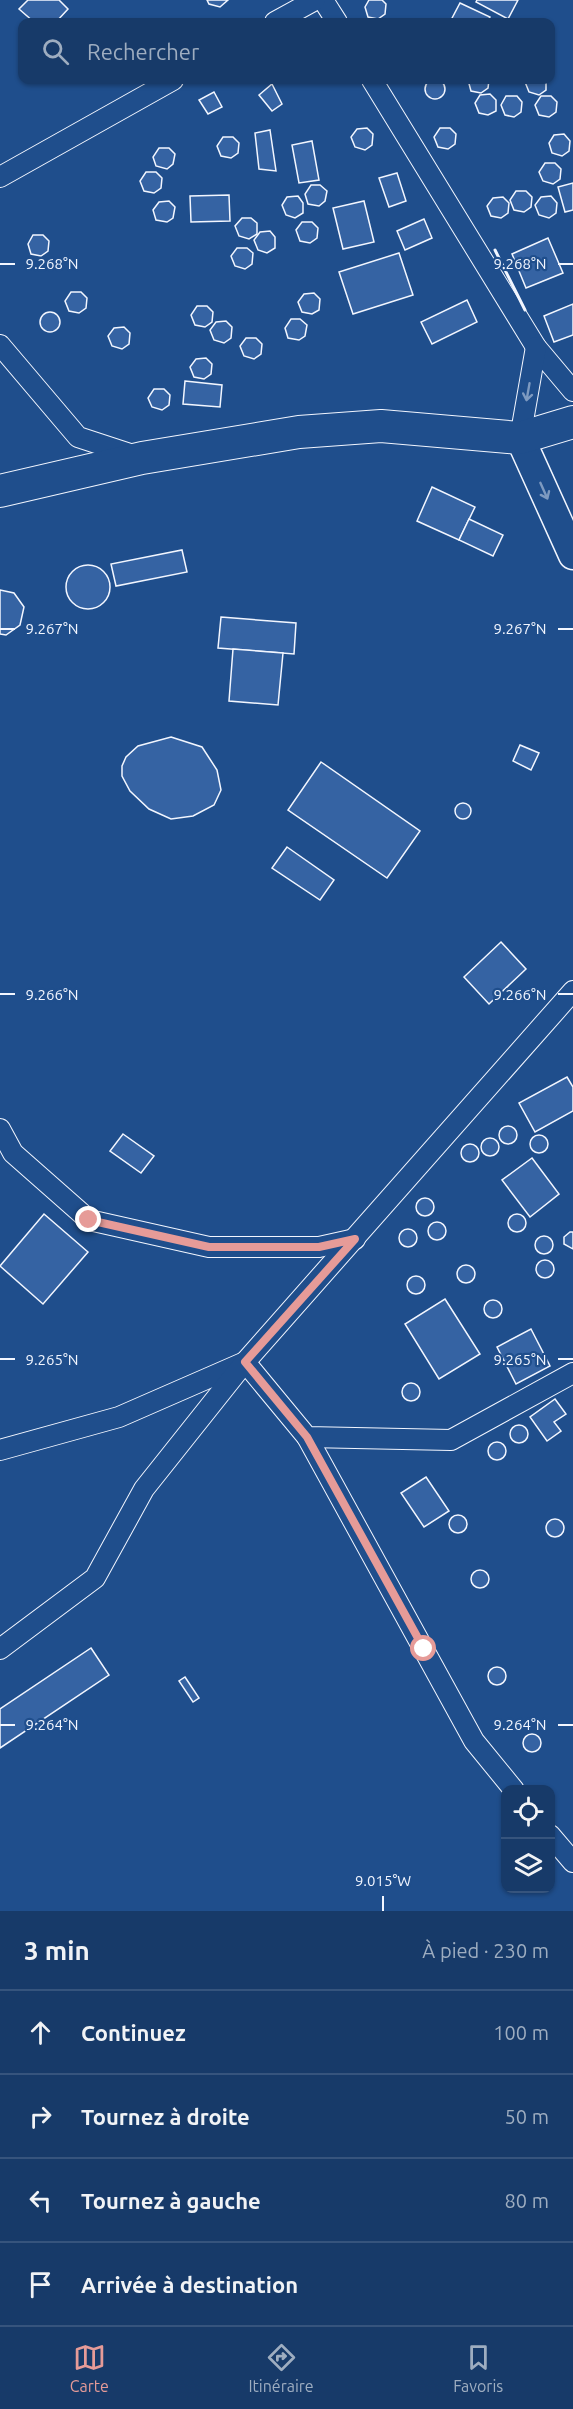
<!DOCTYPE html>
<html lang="fr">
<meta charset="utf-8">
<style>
:root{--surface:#173a69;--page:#244571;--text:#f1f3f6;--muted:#9eadc0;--line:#36547d;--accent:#e69b98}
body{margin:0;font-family:Ubuntu,sans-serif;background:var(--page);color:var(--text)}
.controls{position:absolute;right:18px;bottom:18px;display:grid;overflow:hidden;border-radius:12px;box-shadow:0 2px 4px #0004}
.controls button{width:54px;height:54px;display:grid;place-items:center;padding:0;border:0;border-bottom:2px solid var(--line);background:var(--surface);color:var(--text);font:30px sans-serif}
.stop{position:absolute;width:18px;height:18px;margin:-14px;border:4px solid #e69b98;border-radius:50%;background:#fff}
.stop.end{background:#e69b98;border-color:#fff;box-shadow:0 2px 6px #0008}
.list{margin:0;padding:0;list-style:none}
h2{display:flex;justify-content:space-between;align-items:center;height:78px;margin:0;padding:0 24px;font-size:26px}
h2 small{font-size:20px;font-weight:400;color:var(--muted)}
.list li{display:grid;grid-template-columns:39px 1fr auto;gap:18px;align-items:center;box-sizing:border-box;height:84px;padding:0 24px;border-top:2px solid var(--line)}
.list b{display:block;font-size:22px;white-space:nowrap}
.list em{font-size:20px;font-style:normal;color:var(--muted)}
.icon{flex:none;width:33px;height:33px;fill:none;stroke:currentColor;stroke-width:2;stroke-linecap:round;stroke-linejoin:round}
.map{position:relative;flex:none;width:573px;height:1911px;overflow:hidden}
.search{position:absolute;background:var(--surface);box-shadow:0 2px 4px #0004;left:18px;right:18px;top:18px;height:66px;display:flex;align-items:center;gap:15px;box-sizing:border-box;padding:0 21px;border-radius:12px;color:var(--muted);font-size:22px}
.sheet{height:414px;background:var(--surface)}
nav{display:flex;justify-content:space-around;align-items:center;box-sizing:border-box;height:84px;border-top:2px solid var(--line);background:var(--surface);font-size:16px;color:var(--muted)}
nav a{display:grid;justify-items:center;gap:3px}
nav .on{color:var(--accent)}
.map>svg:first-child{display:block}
.building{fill:#3563a3;stroke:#f2f6ff;stroke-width:1.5}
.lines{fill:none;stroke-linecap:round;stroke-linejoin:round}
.street-casing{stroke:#f2f6ff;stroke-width:22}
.secondary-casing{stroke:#f2f6ff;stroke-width:31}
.primary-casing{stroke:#f2f6ff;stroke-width:34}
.street{stroke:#1f4e8c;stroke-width:20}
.secondary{stroke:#1f4e8c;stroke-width:28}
.primary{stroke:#1f4e8c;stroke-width:32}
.wall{stroke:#f2f6ff;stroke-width:3}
.oneway{stroke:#7e9ac0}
.route{stroke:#e69b98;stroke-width:8}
.ticks{fill:none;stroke:#f2f6ff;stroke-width:2}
.ticks-label{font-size:15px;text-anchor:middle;fill:#f2f6ff;stroke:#1f4e8c;stroke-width:4.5;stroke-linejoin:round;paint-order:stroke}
</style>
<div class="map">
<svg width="573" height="1911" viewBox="0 0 573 1911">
<rect width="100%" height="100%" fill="#1f4e8c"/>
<g class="building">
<polygon points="28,0 59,0 68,9 56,22 34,22 19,9"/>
<polygon points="207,0 228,0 220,7 209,4"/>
<polygon points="369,0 382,0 386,4 385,14 378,19 368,17 365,7"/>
<polygon points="477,0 518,0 508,19 476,2"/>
<polygon points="460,3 490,17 487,22 450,22"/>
<circle cx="435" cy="89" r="10"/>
<polygon points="468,80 489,80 488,88 481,93 471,91"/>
<polygon points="527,80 546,80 546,90 539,95 529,92 525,82"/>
<polygon points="272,84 282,104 272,111 259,95"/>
<polygon points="214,92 222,107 208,114 199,100"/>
<polygon points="490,94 496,100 496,111 488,115 479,113 475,103 480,95"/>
<polygon points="506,96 517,96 522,102 521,112 514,117 505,115 501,105"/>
<polygon points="541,96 551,96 557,102 556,112 549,117 539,115 535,105"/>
<polygon points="367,128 373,134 372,145 365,150 355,147 351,137 357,129"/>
<polygon points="440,128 450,128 456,134 455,144 448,149 438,147 434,137"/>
<polygon points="270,130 276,171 259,169 255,133"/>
<polygon points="564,134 570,141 569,151 562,156 552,153 549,143 554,135"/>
<polygon points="223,137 233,137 239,143 238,153 231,158 221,156 217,146"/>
<polygon points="312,141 319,180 299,183 292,145"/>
<polygon points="159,148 169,148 175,154 173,164 167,169 156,166 153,157"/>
<polygon points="545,163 555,163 561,169 560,179 553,184 543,181 539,172"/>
<polygon points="146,172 156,172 162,178 161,188 154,193 144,191 140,181"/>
<polygon points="397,173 406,201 389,207 379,178"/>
<polygon points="573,183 573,210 565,212 558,187"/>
<polygon points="311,185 320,185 327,191 325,201 319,206 308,204 305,194"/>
<polygon points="516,191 526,191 532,197 531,207 524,212 514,210 510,200"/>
<polygon points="229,195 230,221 191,222 190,196"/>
<polygon points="298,196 303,203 303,213 295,218 286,215 282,205 287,197"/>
<polygon points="551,196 557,203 556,213 549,218 539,215 535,205 541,197"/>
<polygon points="503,197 509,203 508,213 501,218 491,216 487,206 493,198"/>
<polygon points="169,201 175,207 173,218 167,222 156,220 153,210 159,202"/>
<polygon points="364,201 374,242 343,249 333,208"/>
<polygon points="242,218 251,218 257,223 257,234 249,239 239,236 235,226"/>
<polygon points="424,219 432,238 405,250 397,231"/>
<polygon points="302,222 312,222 318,228 317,238 310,243 300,241 296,230"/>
<polygon points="270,231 275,237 275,248 267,253 258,250 254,240 260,232"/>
<polygon points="33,235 43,235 49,241 48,251 41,256 31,254 28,244"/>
<polygon points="548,238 563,273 526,288 512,254"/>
<polygon points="237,248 247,248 253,253 252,264 245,269 235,266 231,256"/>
<polygon points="399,253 413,295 353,314 339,272"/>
<polygon points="71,292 81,292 87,298 86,308 79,313 69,311 65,301"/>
<polygon points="314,293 320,299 319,310 312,314 302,312 298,302 304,294"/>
<polygon points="467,300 477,322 432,344 421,322"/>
<polygon points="573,304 573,335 554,342 544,316"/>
<polygon points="197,306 207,306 213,312 212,322 205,327 195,325 191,315"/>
<circle cx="50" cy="322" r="10"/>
<polygon points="291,319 300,319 307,325 305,336 299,340 288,338 285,328"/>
<polygon points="226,321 232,327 231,338 224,343 214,340 210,330 216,322"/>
<polygon points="124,327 130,333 129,344 122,349 112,346 108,336 114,328"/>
<polygon points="246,338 256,338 262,344 261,354 254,359 244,356 240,346"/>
<polygon points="206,358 212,364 211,374 204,379 194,377 190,367 196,359"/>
<polygon points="185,381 222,385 220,407 183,404"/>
<polygon points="154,389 164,389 170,395 169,405 162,410 152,407 148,398"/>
<polygon points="432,487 475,507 459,540 417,521"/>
<polygon points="469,519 503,535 493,556 459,540"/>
<polygon points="182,550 187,572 116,586 111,564"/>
<circle cx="88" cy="587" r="22"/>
<polygon points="0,590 14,593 24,607 20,625 6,635 0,634"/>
<polygon points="221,617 296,623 294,654 218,648"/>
<polygon points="233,649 283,653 278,705 229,701"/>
<polygon points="171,737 202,747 217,770 221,790 214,805 193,816 171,819 149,809 130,791 122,776 122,766 126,757 138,746"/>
<polygon points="520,745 539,753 531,770 513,761"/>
<polygon points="321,762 420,831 387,878 288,810"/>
<circle cx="463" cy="811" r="8"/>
<polygon points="287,847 334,880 320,900 272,868"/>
<polygon points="501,942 526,969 489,1004 464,977"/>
<polygon points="567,1077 573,1087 573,1111 535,1132 519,1103"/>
<circle cx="508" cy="1135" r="9"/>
<polygon points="123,1134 154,1156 141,1173 110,1151"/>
<circle cx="539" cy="1144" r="9"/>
<circle cx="490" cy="1147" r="9"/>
<circle cx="470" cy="1153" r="9"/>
<polygon points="532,1158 559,1194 530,1217 502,1180"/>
<circle cx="425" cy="1207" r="9"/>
<circle cx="517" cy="1223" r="9"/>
<polygon points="44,1214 88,1252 43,1304 0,1266"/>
<circle cx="437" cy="1231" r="9"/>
<circle cx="408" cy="1238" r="9"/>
<polygon points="570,1232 573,1232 573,1249 564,1244 564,1237"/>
<circle cx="544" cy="1245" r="9"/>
<circle cx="545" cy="1269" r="9"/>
<circle cx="466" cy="1274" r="9"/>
<circle cx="416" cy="1285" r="9"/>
<polygon points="445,1299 480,1354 439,1379 405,1324"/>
<circle cx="493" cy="1309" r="9"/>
<polygon points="531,1329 550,1366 516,1384 497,1347"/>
<circle cx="411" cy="1392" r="9"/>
<polygon points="555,1399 566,1414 554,1422 561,1431 547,1441 530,1417"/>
<circle cx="519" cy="1434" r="9"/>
<circle cx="497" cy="1451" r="9"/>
<polygon points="426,1477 449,1511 424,1527 401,1493"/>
<circle cx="458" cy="1524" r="9"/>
<circle cx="555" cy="1528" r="9"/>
<circle cx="480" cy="1579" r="9"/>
<polygon points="91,1648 109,1675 0,1748 0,1709"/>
<circle cx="497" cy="1676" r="9"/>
<polygon points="185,1677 199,1698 193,1702 179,1681"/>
<circle cx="532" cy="1743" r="9"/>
</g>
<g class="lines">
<defs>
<g id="street">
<polyline points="323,0 337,22"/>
<polyline points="275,22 315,0"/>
<polyline points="372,80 536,347 573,391"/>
<polyline points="0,177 173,80"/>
<polyline points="0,345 78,437 136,456"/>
<polyline points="520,438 536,347"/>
<polyline points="0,1129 13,1153 89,1220 209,1247 319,1247 355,1239"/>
<polyline points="307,1437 474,1741 514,1790"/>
<polyline points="0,1450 119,1417 245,1362 307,1437 451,1440 573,1373"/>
<polyline points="0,1649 95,1578 144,1489 245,1362 573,991"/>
<polyline points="550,1835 573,1862"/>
</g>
<polyline id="secondary" points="520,438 573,555"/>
<polyline id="primary" points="0,491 142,458 299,432 381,426 520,438 573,422"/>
</defs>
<use href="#street" class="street-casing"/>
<use href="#secondary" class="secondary-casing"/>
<use href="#primary" class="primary-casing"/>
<use href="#street" class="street"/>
<use href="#secondary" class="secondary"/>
<use href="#primary" class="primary"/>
<polyline class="wall" points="495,250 525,310"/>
</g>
<defs><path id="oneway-shaft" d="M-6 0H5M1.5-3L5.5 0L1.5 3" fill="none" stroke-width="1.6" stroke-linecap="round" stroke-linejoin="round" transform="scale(1.5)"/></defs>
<g class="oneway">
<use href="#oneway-shaft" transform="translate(528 392) rotate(100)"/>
<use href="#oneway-shaft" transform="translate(544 491) rotate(66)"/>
</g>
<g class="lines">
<polyline class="route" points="89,1220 209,1247 319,1247 355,1239 245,1362 307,1437 424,1649"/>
</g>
<path class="ticks" d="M0,264H15M558,264H573M0,629H15M558,629H573M0,994H15M558,994H573M0,1359H15M558,1359H573M0,1725H15M558,1725H573M383,1896V1911"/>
<g class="ticks-label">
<text x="52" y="269">9.268°N</text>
<text x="520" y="269">9.268°N</text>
<text x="52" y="634">9.267°N</text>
<text x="520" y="634">9.267°N</text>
<text x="52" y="1000">9.266°N</text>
<text x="520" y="1000">9.266°N</text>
<text x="52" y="1365">9.265°N</text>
<text x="520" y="1365">9.265°N</text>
<text x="52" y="1730">9.264°N</text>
<text x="520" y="1730">9.264°N</text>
<text x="383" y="1886">9.015°W</text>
</g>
</svg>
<div class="controls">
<button><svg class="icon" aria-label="locate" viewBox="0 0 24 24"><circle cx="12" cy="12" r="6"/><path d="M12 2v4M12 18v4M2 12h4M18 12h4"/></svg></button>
<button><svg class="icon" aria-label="layers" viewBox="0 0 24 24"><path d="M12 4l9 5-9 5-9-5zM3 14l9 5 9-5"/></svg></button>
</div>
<div class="stop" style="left:424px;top:1649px"></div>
<div class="stop end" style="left:89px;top:1220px"></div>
<div class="search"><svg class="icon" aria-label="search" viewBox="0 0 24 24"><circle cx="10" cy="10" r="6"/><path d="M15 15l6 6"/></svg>Rechercher</div>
</div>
<section class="sheet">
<h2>3 min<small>À pied · 230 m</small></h2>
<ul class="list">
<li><svg class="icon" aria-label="ahead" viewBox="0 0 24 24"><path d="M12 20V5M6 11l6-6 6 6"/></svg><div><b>Continuez</b></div><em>100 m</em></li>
<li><svg class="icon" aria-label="right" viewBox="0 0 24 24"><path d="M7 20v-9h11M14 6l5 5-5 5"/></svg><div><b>Tournez à droite</b></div><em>50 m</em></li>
<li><svg class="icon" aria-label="left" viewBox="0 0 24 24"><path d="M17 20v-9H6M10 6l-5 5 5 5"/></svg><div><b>Tournez à gauche</b></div><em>80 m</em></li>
<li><svg class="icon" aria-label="arrive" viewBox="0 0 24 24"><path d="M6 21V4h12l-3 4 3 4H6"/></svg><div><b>Arrivée à destination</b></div></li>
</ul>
</section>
<nav>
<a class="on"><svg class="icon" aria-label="map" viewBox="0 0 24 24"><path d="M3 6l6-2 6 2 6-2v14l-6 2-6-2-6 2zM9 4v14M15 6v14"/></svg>Carte</a>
<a><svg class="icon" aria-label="directions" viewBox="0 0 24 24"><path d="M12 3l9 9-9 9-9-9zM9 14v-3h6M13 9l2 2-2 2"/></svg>Itinéraire</a>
<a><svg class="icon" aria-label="saved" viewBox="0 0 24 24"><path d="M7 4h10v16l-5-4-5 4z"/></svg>Favoris</a>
</nav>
